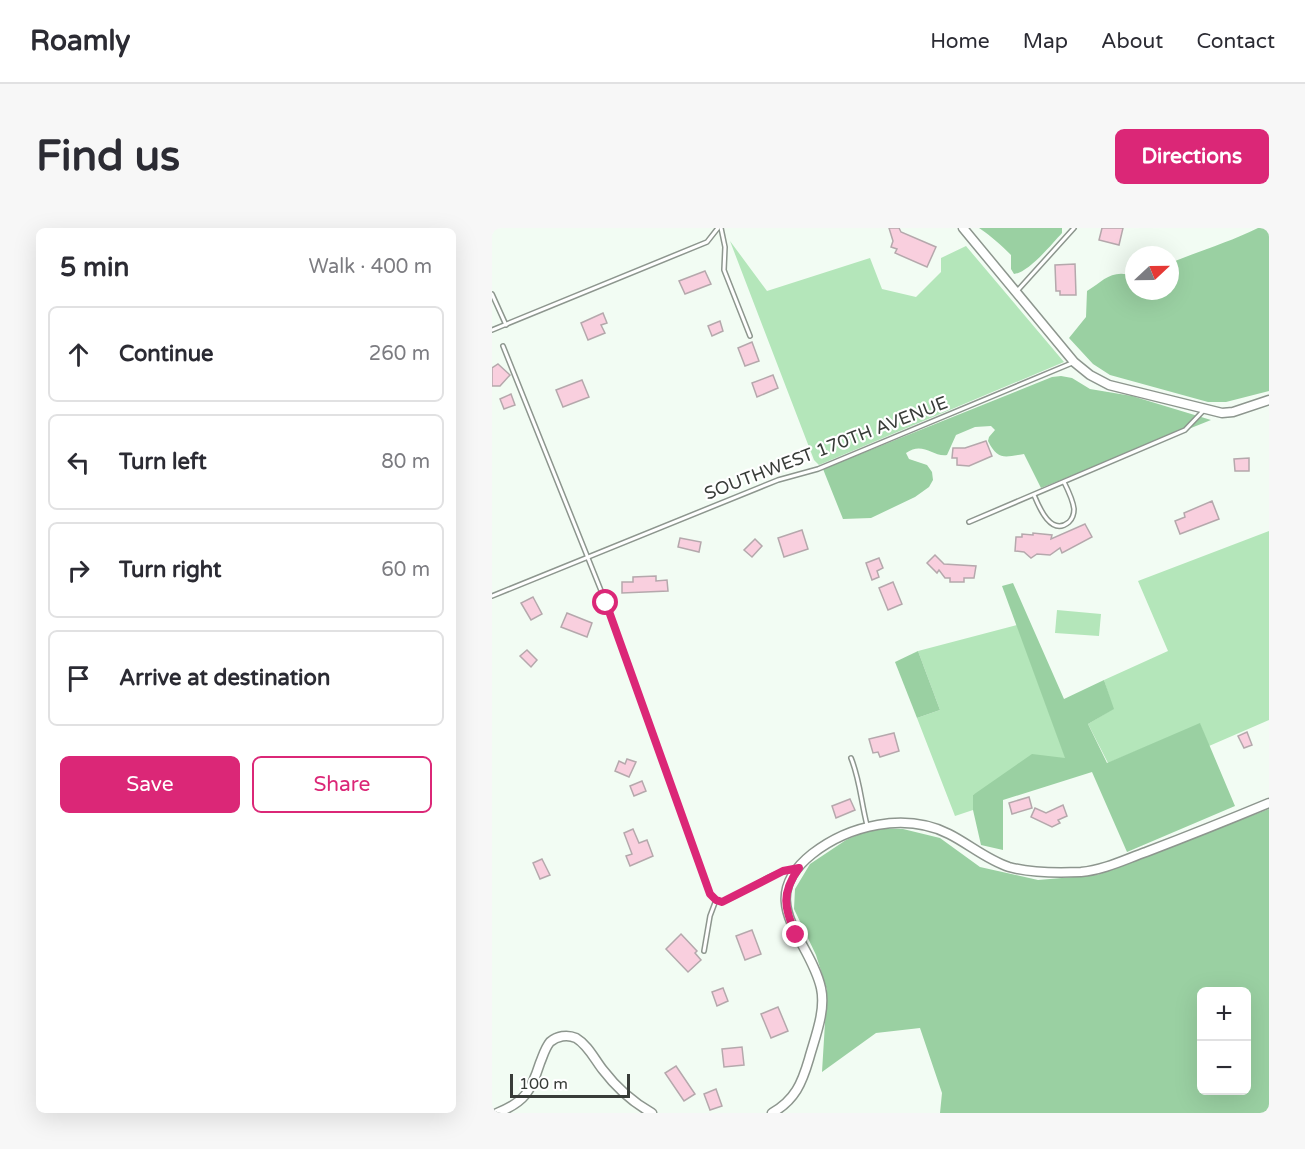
<!DOCTYPE html>
<meta charset="utf-8">
<style>
:root{--surface:#fff;--page:#f7f7f7;--text:#2b2b33;--muted:#7c7c81;--line:#e1e1e2;--accent:#db2777}
body{margin:0;font-family:"Varela Round",sans-serif;background:var(--page);color:var(--text)}
.controls{position:absolute;right:18px;bottom:18px;display:grid;overflow:hidden;border-radius:9px;box-shadow:0 6px 24px #0002}
.controls button{width:54px;height:54px;display:grid;place-items:center;padding:0;border:0;border-bottom:2px solid var(--line);background:var(--surface);color:var(--text);font:30px sans-serif}
.compass{position:absolute;left:633px;top:18px;width:54px;height:54px;border-radius:50%;background:var(--surface);box-shadow:0 6px 24px #0002;rotate:68deg}
.scale{position:absolute;left:18px;bottom:15px;width:120px;box-sizing:border-box;padding-left:6px;border:3px solid #383c38;border-top:0;font-size:16px;line-height:21px;white-space:nowrap;color:#383c38;-webkit-text-stroke:4px #fff;paint-order:stroke}
.stop{position:absolute;width:18px;height:18px;margin:-14px;border:4px solid #db2777;border-radius:50%;background:#fff}
.stop.end{background:#db2777;border-color:#fff;box-shadow:0 2px 6px #0008}
.list{margin:0;padding:0;list-style:none}
h2{display:flex;justify-content:space-between;align-items:center;height:78px;margin:0;padding:0 24px;font-size:26px}
h2 small{font-size:20px;font-weight:400;color:var(--muted)}
.list li{display:grid;grid-template-columns:39px 1fr auto;gap:18px;align-items:center;box-sizing:border-box;height:96px;margin:0 12px 12px;padding:0 12px;border:2px solid var(--line);border-radius:9px}
.list b{display:block;font-size:22px;white-space:nowrap}
.list em{font-size:20px;font-style:normal;color:var(--muted)}
.actions{display:flex;gap:12px;padding:18px 24px}
.actions a{flex:1;padding:14px 0;border:2px solid var(--accent);border-radius:9px;text-align:center;font-size:21px;color:var(--accent)}
.actions .main{background:var(--accent);color:#fff}
.icon{flex:none;width:33px;height:33px;fill:none;stroke:currentColor;stroke-width:2;stroke-linecap:round;stroke-linejoin:round}
.map{position:relative;flex:none;width:777px;height:885px;overflow:hidden;border-radius:9px}
header{display:flex;align-items:center;gap:36px;box-sizing:border-box;height:84px;padding:0 30px;background:var(--surface);border-bottom:2px solid var(--line)}
header strong{font-size:28px}
nav{display:flex;gap:33px;margin-inline-start:auto;font-size:21px}
.intro{display:flex;align-items:center;justify-content:space-between;box-sizing:border-box;height:144px;padding:0 36px}
h1{margin:0;font-size:42px}
.button{padding:15px 27px;border-radius:9px;background:var(--accent);color:#fff;font-size:21px;font-weight:700}
main{display:flex;gap:36px;padding:0 36px}
aside{flex:1;background:var(--surface);border-radius:9px;box-shadow:0 6px 24px #0002}
.map>svg:first-child{display:block}
.green{fill:#b4e6ba}
.forest{fill:#9ad0a2;fill-rule:evenodd}
.building{fill:#f9cfde;stroke:#b5a8ac;stroke-width:1.5}
.lines{fill:none;stroke-linecap:round;stroke-linejoin:round}
.service-casing{stroke:#8d968e;stroke-width:6}
.tertiary-casing{stroke:#8d968e;stroke-width:11}
.service{stroke:#fff;stroke-width:3}
.tertiary{stroke:#fff;stroke-width:8}
.route{stroke:#db2777;stroke-width:8}
.labels{text-anchor:middle;stroke-width:4.5;stroke-linejoin:round;paint-order:stroke}
.street-label{font-size:18px;fill:#383c38;stroke:#fff}
</style>
<header>
<strong>Roamly</strong>
<nav><a>Home</a><a>Map</a><a>About</a><a>Contact</a></nav>
</header>
<div class="intro"><h1>Find us</h1><a class="button">Directions</a></div>
<main>
<aside>
<h2>5 min<small>Walk · 400 m</small></h2>
<ul class="list">
<li><svg class="icon" aria-label="ahead" viewBox="0 0 24 24"><path d="M12 20V5M6 11l6-6 6 6"/></svg><div><b>Continue</b></div><em>260 m</em></li>
<li><svg class="icon" aria-label="left" viewBox="0 0 24 24"><path d="M17 20v-9H6M10 6l-5 5 5 5"/></svg><div><b>Turn left</b></div><em>80 m</em></li>
<li><svg class="icon" aria-label="right" viewBox="0 0 24 24"><path d="M7 20v-9h11M14 6l5 5-5 5"/></svg><div><b>Turn right</b></div><em>60 m</em></li>
<li><svg class="icon" aria-label="arrive" viewBox="0 0 24 24"><path d="M6 21V4h12l-3 4 3 4H6"/></svg><div><b>Arrive at destination</b></div></li>
</ul>
<div class="actions"><a class="main">Save</a><a>Share</a></div>
</aside>
<div class="map">
<svg width="777" height="885" viewBox="0 0 777 885">
<rect width="100%" height="100%" fill="#f2fcf3"/>
<g class="green">
<polygon points="238,13 275,63 378,30 390,61 424,69 449,44 449,30 474,18 572,134 327,237 322,232"/>
<polygon points="777,303 777,492 717,518 708,496 616,535 596,496 621,481 612,452 676,423 646,353"/>
<polygon points="565,382 609,386 607,408 563,405"/>
<polygon points="525,397 574,531 481,567 481,582 463,588 425,490 448,482 426,423"/>
</g>
<g class="forest">
<path d="M487,0H570V5C560,16 536,45 522,46L519,41V27C508,16 499,8 487,0Z"/>
<path d="M766,0H777V163L734,174H716L618,147L601,136L577,110L594,89L595,63C613,52 619,41 642,48V63H678V35C707,23 738,14 766,0Z"/>
<path d="M569,148L580,150L598,161L640,168L719,192L549,260L532,226C513,229 506,233 496,213L497,209L503,202L499,198L483,199L464,207L455,227C440,229 431,213 414,225L417,231L435,237L440,244L441,252L437,259L423,269L379,290L351,291L331,241L560,149Z"/>
<polygon points="521,355 572,471 612,452 622,481 596,496 615,535 708,495 743,578 635,624 600,544 511,572 511,622 489,617 481,582 481,567 540,526 573,530 510,358"/>
<polygon points="426,423 448,482 425,490 403,434"/>
<path d="M777,581V885H448L450,865L428,800L384,805L330,844L335,762L324,727L302,681L303,661L318,636L354,612L381,600L411,601L448,610L488,639L546,652L605,647ZM710,764H754V862H710Z"/>
</g>
<g class="building">
<polygon points="397,0 407,0 409,4 444,19 435,39 403,25 405,21 399,19 401,13"/>
<polygon points="610,0 631,0 627,17 607,12"/>
<polygon points="583,36 584,67 568,67 568,63 564,63 563,37"/>
<polygon points="213,43 219,56 193,66 187,53"/>
<polygon points="111,85 115,95 109,97 113,105 96,112 89,95"/>
<polygon points="228,93 231,103 220,108 216,98"/>
<polygon points="260,114 267,133 253,138 246,120"/>
<polygon points="6,136 18,147 8,158 0,158 0,140"/>
<polygon points="281,147 286,160 265,169 260,155"/>
<polygon points="90,152 97,169 71,179 64,162"/>
<polygon points="19,166 23,177 12,181 8,171"/>
<polygon points="494,213 500,228 477,238 465,237 465,230 460,230 461,220 473,220"/>
<polygon points="757,230 757,243 743,243 742,231"/>
<polygon points="720,273 727,291 688,306 683,293 693,289 692,285"/>
<polygon points="593,296 600,309 570,325 568,320 558,327 545,326 539,330 532,324 523,323 524,309 530,309 530,306 541,307 541,305 560,307 559,311"/>
<polygon points="310,302 316,321 292,329 286,310"/>
<polygon points="188,310 209,314 207,324 186,319"/>
<polygon points="263,311 270,318 260,329 252,322"/>
<polygon points="443,327 452,336 484,338 482,350 472,350 472,354 458,354 458,350 453,350 447,342 445,345 435,335"/>
<polygon points="387,330 391,340 385,343 387,349 380,352 374,335"/>
<polygon points="164,348 164,353 175,352 176,363 130,365 130,354 141,354 141,349"/>
<polygon points="401,354 410,376 396,382 387,360"/>
<polygon points="41,369 50,386 39,392 29,375"/>
<polygon points="75,385 100,395 95,409 69,399"/>
<polygon points="35,422 45,432 39,439 28,428"/>
<polygon points="755,504 760,517 752,520 746,508"/>
<polygon points="402,505 407,523 388,529 386,524 381,525 377,511"/>
<polygon points="135,531 144,534 137,549 123,543 127,533 133,536"/>
<polygon points="150,553 154,563 142,568 138,558"/>
<polygon points="537,569 540,580 520,586 517,575"/>
<polygon points="358,571 363,582 344,590 340,578"/>
<polygon points="571,577 575,588 566,592 568,595 560,599 539,589 543,580 554,585"/>
<polygon points="141,601 147,615 155,612 161,628 138,638 134,628 140,626 132,605"/>
<polygon points="50,631 58,647 48,651 41,635"/>
<polygon points="260,702 269,726 253,732 244,708"/>
<polygon points="189,706 205,723 203,725 209,732 196,744 174,721"/>
<polygon points="231,760 236,773 225,778 220,764"/>
<polygon points="286,779 296,803 279,810 269,786"/>
<polygon points="250,819 252,837 232,839 230,821"/>
<polygon points="184,838 203,866 192,873 173,845"/>
<polygon points="224,861 230,878 218,882 212,866"/>
</g>
<g class="lines">
<defs>
<g id="service">
<polyline points="229,0 233,19 232,42 258,108"/>
<polyline points="526,62 582,0"/>
<polyline points="0,66 14,97"/>
<polyline points="0,102 215,14 226,0"/>
<path d="M11,118L114,375L218,666L224,672L230,674C255,665 275,645 302,641"/>
<path d="M542,267C547,279 559,309 577,294C581,290 582,286 582,281C581,272 576,262 572,254"/>
<polyline points="477,294 693,202 712,182"/>
<polyline points="0,368 286,252 326,241 580,135"/>
<path d="M359,530C368,552 369,574 375,597"/>
<polyline points="212,723 218,688 224,672"/>
</g>
<g id="tertiary">
<polyline points="471,0 582,134 598,147 617,157 730,185 741,184 777,172"/>
<path d="M5,885C33,874 39,863 48,835C51,828 53,820 58,814C65,808 75,806 84,810C96,817 103,832 111,842C124,859 142,875 160,885"/>
<path d="M280,885C303,872 310,855 317,831C323,809 334,783 329,760C318,711 261,673 320,626C357,597 413,584 457,606C477,616 495,632 517,639C539,645 567,645 589,644C612,642 634,631 654,624C696,608 736,592 777,575"/>
</g>
</defs>
<use href="#service" class="service-casing"/>
<use href="#tertiary" class="tertiary-casing"/>
<use href="#service" class="service"/>
<use href="#tertiary" class="tertiary"/>
</g>
<g class="lines">
<path class="route" d="M114,375L218,666L224,672L230,674L291,643L307,640C289,665 292,680 304,707"/>
</g>
<g class="labels">
<g class="street-label">
<text transform="translate(334 220) rotate(-21)" y="6">SOUTHWEST 170TH AVENUE</text>
</g>
</g>
</svg>
<div class="controls">
<button>+</button>
<button>−</button>
</div>
<svg class="compass" viewBox="-18 -18 36 36"><path d="M0-13l5 13h-10z" fill="#e53935"/><path d="M0 13l5-13h-10z" fill="#7c7c81"/></svg>
<div class="scale">100 m</div>
<div class="stop" style="left:114px;top:375px"></div>
<div class="stop end" style="left:304px;top:707px"></div>
</div>
</main>
